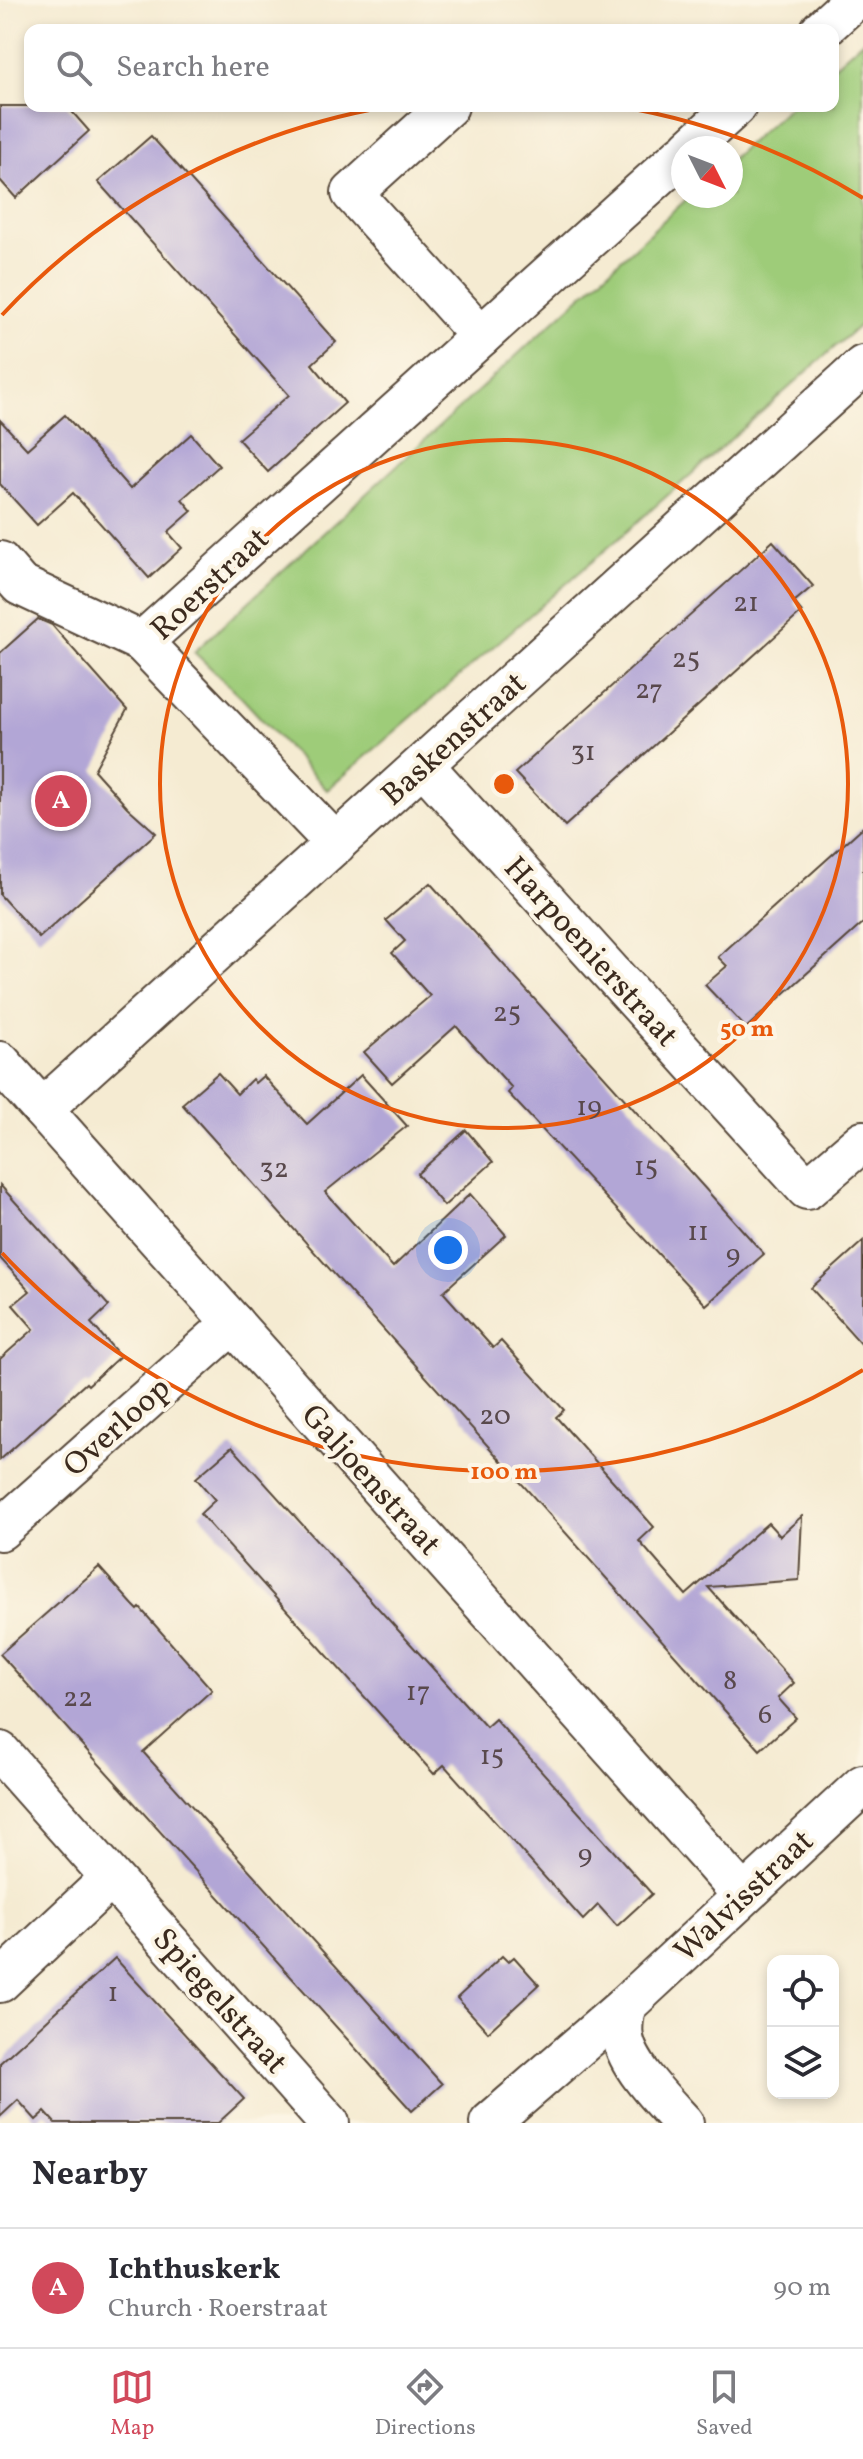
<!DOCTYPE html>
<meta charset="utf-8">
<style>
:root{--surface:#fff;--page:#f2f2f3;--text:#2b2b33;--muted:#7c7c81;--line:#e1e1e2;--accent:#d1495b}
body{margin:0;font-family:Vollkorn,serif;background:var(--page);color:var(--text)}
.controls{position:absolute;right:24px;bottom:24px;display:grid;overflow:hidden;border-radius:16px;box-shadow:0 4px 12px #0003}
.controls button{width:72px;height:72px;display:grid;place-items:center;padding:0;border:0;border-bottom:2px solid var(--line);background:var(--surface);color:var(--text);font:40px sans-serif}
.compass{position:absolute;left:671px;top:136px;width:72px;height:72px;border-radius:50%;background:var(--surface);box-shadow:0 4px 12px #0003;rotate:132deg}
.you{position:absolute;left:448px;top:1250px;width:28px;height:28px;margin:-20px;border:6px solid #fff;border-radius:50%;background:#1a73e8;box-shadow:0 0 0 12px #1a73e833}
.badge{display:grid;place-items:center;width:52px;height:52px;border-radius:50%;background:var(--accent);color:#fff;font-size:26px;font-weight:700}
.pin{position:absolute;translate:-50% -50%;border:4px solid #fff;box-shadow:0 2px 8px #0006}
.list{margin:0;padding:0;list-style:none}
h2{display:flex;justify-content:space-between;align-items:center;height:104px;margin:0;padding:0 32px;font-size:34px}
h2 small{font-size:26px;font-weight:400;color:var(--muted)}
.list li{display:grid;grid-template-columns:52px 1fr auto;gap:24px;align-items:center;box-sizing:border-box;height:120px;padding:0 32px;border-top:2px solid var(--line)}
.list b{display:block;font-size:30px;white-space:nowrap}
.list p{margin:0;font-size:26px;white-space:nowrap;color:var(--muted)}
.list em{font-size:26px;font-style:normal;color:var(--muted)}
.icon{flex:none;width:44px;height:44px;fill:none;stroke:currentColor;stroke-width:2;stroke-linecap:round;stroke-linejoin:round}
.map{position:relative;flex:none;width:863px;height:2123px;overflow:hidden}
.search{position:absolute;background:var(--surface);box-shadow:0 4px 12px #0003;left:24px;right:24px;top:24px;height:88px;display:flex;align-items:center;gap:20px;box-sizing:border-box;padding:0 28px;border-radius:16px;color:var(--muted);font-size:30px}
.sheet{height:224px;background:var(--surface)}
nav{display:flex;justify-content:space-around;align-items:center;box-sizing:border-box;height:112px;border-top:2px solid var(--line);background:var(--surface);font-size:22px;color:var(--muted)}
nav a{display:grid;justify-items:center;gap:4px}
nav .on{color:var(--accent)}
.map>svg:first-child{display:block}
.green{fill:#9ecc79;stroke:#6c7b4c;stroke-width:2}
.building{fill:#b2a6d6}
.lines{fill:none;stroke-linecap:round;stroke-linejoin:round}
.street-casing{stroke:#574739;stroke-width:44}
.street{stroke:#fff;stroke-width:40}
.ring{fill:none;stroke:#e8590c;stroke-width:4}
.labels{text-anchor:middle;stroke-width:8;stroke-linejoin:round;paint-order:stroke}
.number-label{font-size:28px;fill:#59494c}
.street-label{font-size:32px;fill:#3b2a1e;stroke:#fcf5e5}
.centre{fill:#e8590c;stroke:#fcf5e5;stroke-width:4}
.ring-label{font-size:24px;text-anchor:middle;font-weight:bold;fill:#e8590c;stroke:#fcf5e5;stroke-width:8;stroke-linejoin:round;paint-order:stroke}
</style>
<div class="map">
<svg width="863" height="2123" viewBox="0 0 863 2123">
<rect width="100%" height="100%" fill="#fcf5e5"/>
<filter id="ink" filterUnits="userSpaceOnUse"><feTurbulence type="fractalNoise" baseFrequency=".0125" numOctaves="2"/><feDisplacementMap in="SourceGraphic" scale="16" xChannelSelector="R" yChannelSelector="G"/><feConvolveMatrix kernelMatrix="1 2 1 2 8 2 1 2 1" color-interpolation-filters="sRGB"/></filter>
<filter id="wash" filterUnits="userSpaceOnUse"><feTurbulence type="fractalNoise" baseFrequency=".006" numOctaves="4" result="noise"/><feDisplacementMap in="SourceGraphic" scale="32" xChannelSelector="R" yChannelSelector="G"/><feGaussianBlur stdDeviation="1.8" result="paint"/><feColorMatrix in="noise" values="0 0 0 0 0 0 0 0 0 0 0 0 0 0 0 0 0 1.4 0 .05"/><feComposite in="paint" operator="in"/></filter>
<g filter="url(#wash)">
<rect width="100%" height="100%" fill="#f5ebd2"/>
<polygon class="green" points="863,40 863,322 624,534 327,790 242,698 194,652 690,196 731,196 731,159 790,106 833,106 833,67"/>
<g id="blocks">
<g class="building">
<polygon points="0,106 67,106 89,131 16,198 0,180"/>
<polygon points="151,136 336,342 312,364 345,403 268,472 238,439 289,395 98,182"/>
<polygon points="65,415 130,489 191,434 219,466 182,499 192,511 168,532 182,548 149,578 73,493 37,525 0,484 0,420 27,449"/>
<polygon points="773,541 813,586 794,602 802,612 565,826 515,773"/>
<polygon points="38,619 52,625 127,710 94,770 127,807 156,833 39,938 0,895 0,653"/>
<polygon points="863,827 863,923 746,1028 705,985 727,966 718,957"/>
<polygon points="430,883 764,1254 706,1305 508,1093 512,1088 456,1026 392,1083 364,1052 430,996 392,953 405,941 386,920"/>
<polygon points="218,1073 237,1094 252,1079 255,1083 263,1076 307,1124 361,1075 407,1126 325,1192 393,1267 470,1194 506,1235 443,1292 493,1348 501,1341 564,1410 556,1417 654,1527 639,1541 686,1595 768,1523 780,1536 802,1516 799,1580 708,1587 794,1683 778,1698 796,1718 760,1750 182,1104"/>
<polygon points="466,1130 493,1162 444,1206 417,1174"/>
<polygon points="0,1185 109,1306 91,1323 120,1356 88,1385 86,1383 0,1460 0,1359 34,1329 13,1305 30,1291 0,1258"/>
<polygon points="863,1241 863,1346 811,1288"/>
<polygon points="232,1447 486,1727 495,1719 652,1894 617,1926 598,1905 583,1920 444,1765 434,1774 200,1514 215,1500 196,1478"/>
<polygon points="99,1567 133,1605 138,1610 140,1608 212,1690 143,1752 442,2084 412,2111 0,1654"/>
<polygon points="502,1956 508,1962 514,1957 539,1985 488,2032 457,1998"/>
<polygon points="115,1958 244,2099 218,2123 55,2123 45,2112 36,2120 18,2100 0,2117 0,2063"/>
</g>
</g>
</g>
<g filter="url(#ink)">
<use href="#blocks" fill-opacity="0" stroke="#574739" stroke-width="2"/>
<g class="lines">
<defs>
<g id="street">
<polyline points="821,30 854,0"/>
<polyline points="448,106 352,193 481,336"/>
<polyline points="690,148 736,106"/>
<polyline points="0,562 20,585 142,642"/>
<polyline points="423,765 807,1189 863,1141"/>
<polyline points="336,844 142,642 683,154"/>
<polyline points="0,1062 743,1895"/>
<polyline points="42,1109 863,366"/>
<polyline points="0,1530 233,1323"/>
<polyline points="0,1752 329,2123"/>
<polyline points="0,1982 111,1878"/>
<path d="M625,2006C623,2017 621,2027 623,2038C628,2067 664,2102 683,2123"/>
<polyline points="490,2123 625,2006 863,1785"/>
</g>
</defs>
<use href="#street" class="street-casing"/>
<use href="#street" class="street"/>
</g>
</g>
<g class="ring">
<circle cx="504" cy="784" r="344"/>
<path d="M863 1370A687 687 0 0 1 2 1253M2 315A687 687 0 0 1 391 106M617 106A687 687 0 0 1 863 198"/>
</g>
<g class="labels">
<g class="number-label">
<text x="746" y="611">21</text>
<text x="686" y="667">25</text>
<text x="649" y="698">27</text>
<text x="583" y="760">31</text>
<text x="507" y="1021">25</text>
<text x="589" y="1115">19</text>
<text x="646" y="1175">15</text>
<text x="274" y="1177">32</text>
<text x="698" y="1240">11</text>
<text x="733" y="1263">9</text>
<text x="495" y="1424">20</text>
<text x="730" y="1689">8</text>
<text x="418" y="1700">17</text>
<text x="78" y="1706">22</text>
<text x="765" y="1723">6</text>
<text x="492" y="1764">15</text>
<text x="585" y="1863">9</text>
<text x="113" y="2001">1</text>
</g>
<g class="street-label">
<text transform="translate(209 583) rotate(-43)" y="11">Roerstraat</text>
<text transform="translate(453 738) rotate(-42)" y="11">Baskenstraat</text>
<text transform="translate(592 951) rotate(48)" y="11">Harpoenierstraat</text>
<text transform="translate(116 1426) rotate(-42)" y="11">Overloop</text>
<text transform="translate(372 1479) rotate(48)" y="11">Galjoenstraat</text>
<text transform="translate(743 1895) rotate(-43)" y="11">Walvisstraat</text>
<text transform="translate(221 2000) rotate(48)" y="11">Spiegelstraat</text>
</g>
</g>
<circle cx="504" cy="784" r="12" class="centre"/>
<g class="ring-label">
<text x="747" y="1036">50 m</text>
<text x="504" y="1479">100 m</text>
</g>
</svg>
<div class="controls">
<button><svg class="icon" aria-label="locate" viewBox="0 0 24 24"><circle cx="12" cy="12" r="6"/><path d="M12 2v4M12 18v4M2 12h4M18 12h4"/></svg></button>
<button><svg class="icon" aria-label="layers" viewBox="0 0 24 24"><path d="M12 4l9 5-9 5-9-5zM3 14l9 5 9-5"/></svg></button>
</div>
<svg class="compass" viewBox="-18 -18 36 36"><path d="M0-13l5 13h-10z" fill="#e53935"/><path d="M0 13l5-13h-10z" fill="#7c7c81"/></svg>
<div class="you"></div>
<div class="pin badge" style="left:61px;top:801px">A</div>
<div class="search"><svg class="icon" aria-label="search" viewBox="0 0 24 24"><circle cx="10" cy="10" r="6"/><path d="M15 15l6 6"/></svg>Search here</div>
</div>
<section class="sheet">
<h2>Nearby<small></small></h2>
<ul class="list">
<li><span class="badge">A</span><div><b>Ichthuskerk</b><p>Church · Roerstraat</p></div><em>90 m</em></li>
</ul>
</section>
<nav>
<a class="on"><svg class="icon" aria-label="map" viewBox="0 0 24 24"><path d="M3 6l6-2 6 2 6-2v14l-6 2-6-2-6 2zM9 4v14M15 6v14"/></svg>Map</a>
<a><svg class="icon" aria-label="directions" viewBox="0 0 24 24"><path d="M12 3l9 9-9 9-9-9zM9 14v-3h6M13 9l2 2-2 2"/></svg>Directions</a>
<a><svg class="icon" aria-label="saved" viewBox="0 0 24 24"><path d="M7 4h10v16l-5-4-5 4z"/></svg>Saved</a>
</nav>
